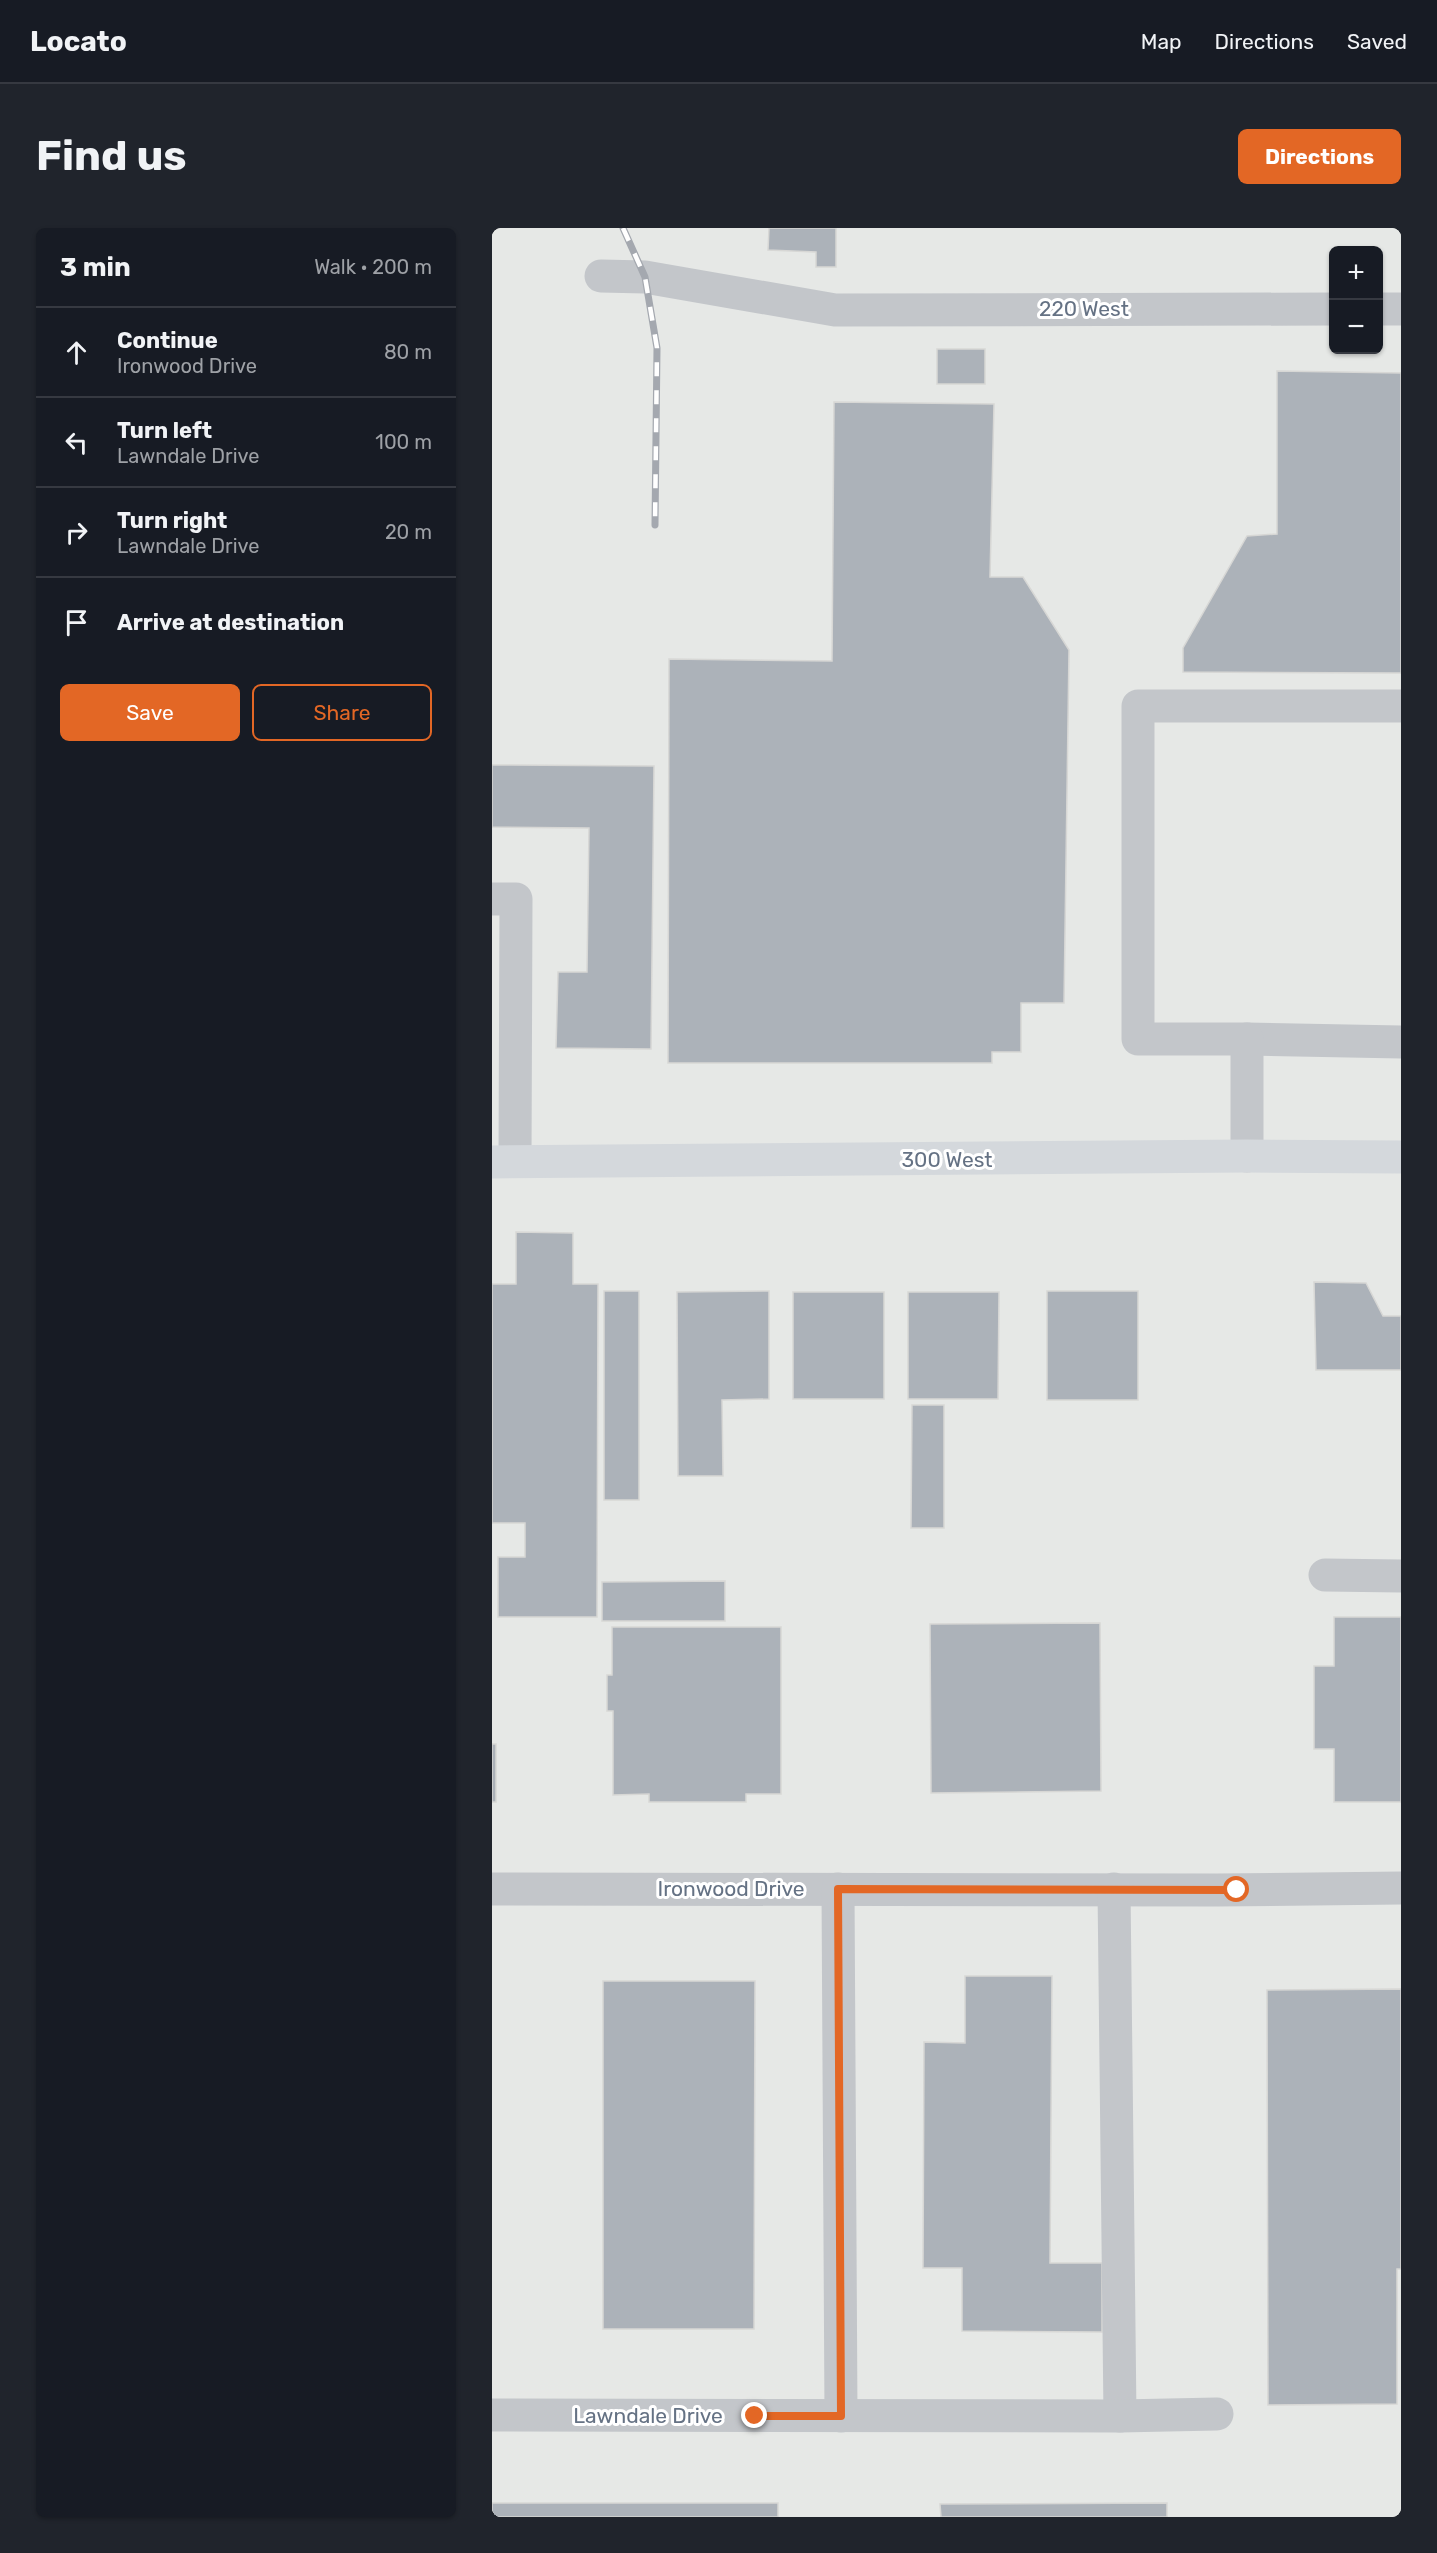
<!DOCTYPE html>
<meta charset="utf-8">
<style>
:root{--surface:#171b24;--page:#20242c;--text:#f1f3f6;--muted:#9ea1a6;--line:#363941;--accent:#e36725}
body{margin:0;font-family:Rubik,sans-serif;background:var(--page);color:var(--text)}
.controls{position:absolute;right:18px;top:18px;display:grid;overflow:hidden;border-radius:9px;box-shadow:0 2px 4px #0004}
.controls button{width:54px;height:54px;display:grid;place-items:center;padding:0;border:0;border-bottom:2px solid var(--line);background:var(--surface);color:var(--text);font:30px sans-serif}
.stop{position:absolute;width:18px;height:18px;margin:-14px;border:4px solid #e36725;border-radius:50%;background:#fff}
.stop.end{background:#e36725;border-color:#fff;box-shadow:0 2px 6px #0008}
.list{margin:0;padding:0;list-style:none}
h2{display:flex;justify-content:space-between;align-items:center;height:78px;margin:0;padding:0 24px;font-size:26px}
h2 small{font-size:20px;font-weight:400;color:var(--muted)}
.list li{display:grid;grid-template-columns:39px 1fr auto;gap:18px;align-items:center;box-sizing:border-box;height:90px;padding:0 24px;border-top:2px solid var(--line)}
.list b{display:block;font-size:22px;white-space:nowrap}
.list p{margin:0;font-size:20px;white-space:nowrap;color:var(--muted)}
.list em{font-size:20px;font-style:normal;color:var(--muted)}
.actions{display:flex;gap:12px;padding:18px 24px}
.actions a{flex:1;padding:14px 0;border:2px solid var(--accent);border-radius:9px;text-align:center;font-size:21px;color:var(--accent)}
.actions .main{background:var(--accent);color:#fff}
.icon{flex:none;width:33px;height:33px;fill:none;stroke:currentColor;stroke-width:2;stroke-linecap:round;stroke-linejoin:round}
.map{position:relative;flex:none;width:909px;height:2289px;overflow:hidden;border-radius:9px}
header{display:flex;align-items:center;gap:36px;box-sizing:border-box;height:84px;padding:0 30px;background:var(--surface);border-bottom:2px solid var(--line)}
header strong{font-size:28px}
nav{display:flex;gap:33px;margin-inline-start:auto;font-size:21px}
.intro{display:flex;align-items:center;justify-content:space-between;box-sizing:border-box;height:144px;padding:0 36px}
h1{margin:0;font-size:42px}
.button{padding:15px 27px;border-radius:9px;background:var(--accent);color:#fff;font-size:21px;font-weight:700}
main{display:flex;gap:36px;padding:0 36px}
aside{flex:1;background:var(--surface);border-radius:9px;box-shadow:0 2px 4px #0004}
.map>svg:first-child{display:block}
.built{fill:#e6e8e6;fill-rule:evenodd}
.building{fill:#acb2b9;stroke:#d7d7d5;stroke-width:1.5}
.lines{fill:none;stroke-linecap:round;stroke-linejoin:round}
.minor{stroke:#c3c6ca;stroke-width:33}
.major{stroke:#d4d8dc;stroke-width:33}
.rail-casing{stroke:#a4a8af;stroke-width:7}
.rail{stroke:#fff;stroke-width:4.5;stroke-dasharray:14;stroke-linecap:butt}
.route{stroke:#e36725;stroke-width:8}
.labels{text-anchor:middle;stroke-width:6;stroke-linejoin:round;paint-order:stroke}
.street-label{font-size:21px;fill:#657284;stroke:#fff}
</style>
<header>
<strong>Locato</strong>
<nav><a>Map</a><a>Directions</a><a>Saved</a></nav>
</header>
<div class="intro"><h1>Find us</h1><a class="button">Directions</a></div>
<main>
<aside>
<h2>3 min<small>Walk · 200 m</small></h2>
<ul class="list">
<li><svg class="icon" aria-label="ahead" viewBox="0 0 24 24"><path d="M12 20V5M6 11l6-6 6 6"/></svg><div><b>Continue</b><p>Ironwood Drive</p></div><em>80 m</em></li>
<li><svg class="icon" aria-label="left" viewBox="0 0 24 24"><path d="M17 20v-9H6M10 6l-5 5 5 5"/></svg><div><b>Turn left</b><p>Lawndale Drive</p></div><em>100 m</em></li>
<li><svg class="icon" aria-label="right" viewBox="0 0 24 24"><path d="M7 20v-9h11M14 6l5 5-5 5"/></svg><div><b>Turn right</b><p>Lawndale Drive</p></div><em>20 m</em></li>
<li><svg class="icon" aria-label="arrive" viewBox="0 0 24 24"><path d="M6 21V4h12l-3 4 3 4H6"/></svg><div><b>Arrive at destination</b></div></li>
</ul>
<div class="actions"><a class="main">Save</a><a>Share</a></div>
</aside>
<div class="map">
<svg width="909" height="2289" viewBox="0 0 909 2289">
<rect width="100%" height="100%" fill="#f6f6f2"/>
<path class="built" d="M0,0H909V2289H0ZM842,22H886V122H842Z"/>
<g class="building">
<polygon points="277,0 344,0 344,39 324,39 324,24 276,22"/>
<rect x="445" y="121" width="48" height="35"/>
<polygon points="785,143 909,145 909,445 691,444 691,420 755,308 785,306"/>
<polygon points="342,174 502,176 498,349 531,349 577,422 572,775 529,775 529,824 500,824 500,835 176,835 177,431 340,433"/>
<polygon points="0,537 162,538 159,821 64,820 66,744 95,744 97,600 0,599"/>
<polygon points="24,1004 81,1005 81,1056 106,1056 105,1389 6,1389 6,1329 33,1329 33,1295 0,1295 0,1056 24,1056"/>
<polygon points="822,1054 874,1055 891,1088 909,1088 909,1142 824,1142"/>
<rect x="112" y="1063" width="35" height="209"/>
<polygon points="277,1063 277,1171 230,1172 231,1248 186,1248 185,1064"/>
<rect x="555" y="1063" width="91" height="109"/>
<rect x="301" y="1064" width="91" height="107"/>
<polygon points="416,1064 507,1064 506,1171 416,1171"/>
<polygon points="420,1177 452,1177 452,1300 419,1300"/>
<polygon points="233,1353 233,1393 110,1393 110,1354"/>
<polygon points="842,1389 909,1389 909,1574 842,1574 842,1521 822,1521 822,1438 842,1438"/>
<polygon points="608,1395 609,1563 439,1565 438,1396"/>
<polygon points="120,1399 289,1399 289,1566 254,1566 254,1574 157,1574 157,1566 121,1567 121,1483 115,1483 115,1447 120,1447"/>
<rect x="0" y="1516" width="4" height="58"/>
<polygon points="473,1748 560,1748 558,2035 610,2035 610,2104 470,2103 470,2040 431,2040 432,1814 473,1815"/>
<polygon points="111,1753 263,1753 262,2101 111,2101"/>
<polygon points="909,1761 909,2041 905,2041 905,2176 776,2177 775,1762"/>
<rect x="0" y="2275" width="286" height="14"/>
<polygon points="675,2275 675,2289 449,2289 448,2276"/>
</g>
<g class="lines">
<g class="minor">
<polyline points="109,48 153,49 343,82 842,81"/>
<polyline points="886,81 909,81"/>
<polyline points="0,671 24,671 23,933"/>
<polyline points="755,811 909,814"/>
<polyline points="755,928 755,811 646,811 646,478 909,478"/>
<polyline points="833,1347 909,1348"/>
<polyline points="0,1661 725,1662 909,1660"/>
<polyline points="346,1661 349,2188"/>
<polyline points="622,1661 628,2188"/>
<polyline points="0,2187 628,2188 725,2186"/>
</g>
<polyline class="major" points="0,934 755,928 909,929"/>
<defs>
<polyline id="rail" points="131,0 153,49 165,120 163,297"/>
</defs>
<use href="#rail" class="rail-casing"/>
<use href="#rail" class="rail"/>
</g>
<g class="lines">
<polyline class="route" points="263,2188 349,2188 346,1661 745,1662"/>
</g>
<g class="labels">
<g class="street-label">
<text x="592" y="88">220 West</text>
<text x="455" y="939">300 West</text>
<text x="239" y="1668">Ironwood Drive</text>
<text x="156" y="2195">Lawndale Drive</text>
</g>
</g>
</svg>
<div class="controls">
<button>+</button>
<button>−</button>
</div>
<div class="stop" style="left:745px;top:1662px"></div>
<div class="stop end" style="left:263px;top:2188px"></div>
</div>
</main>
